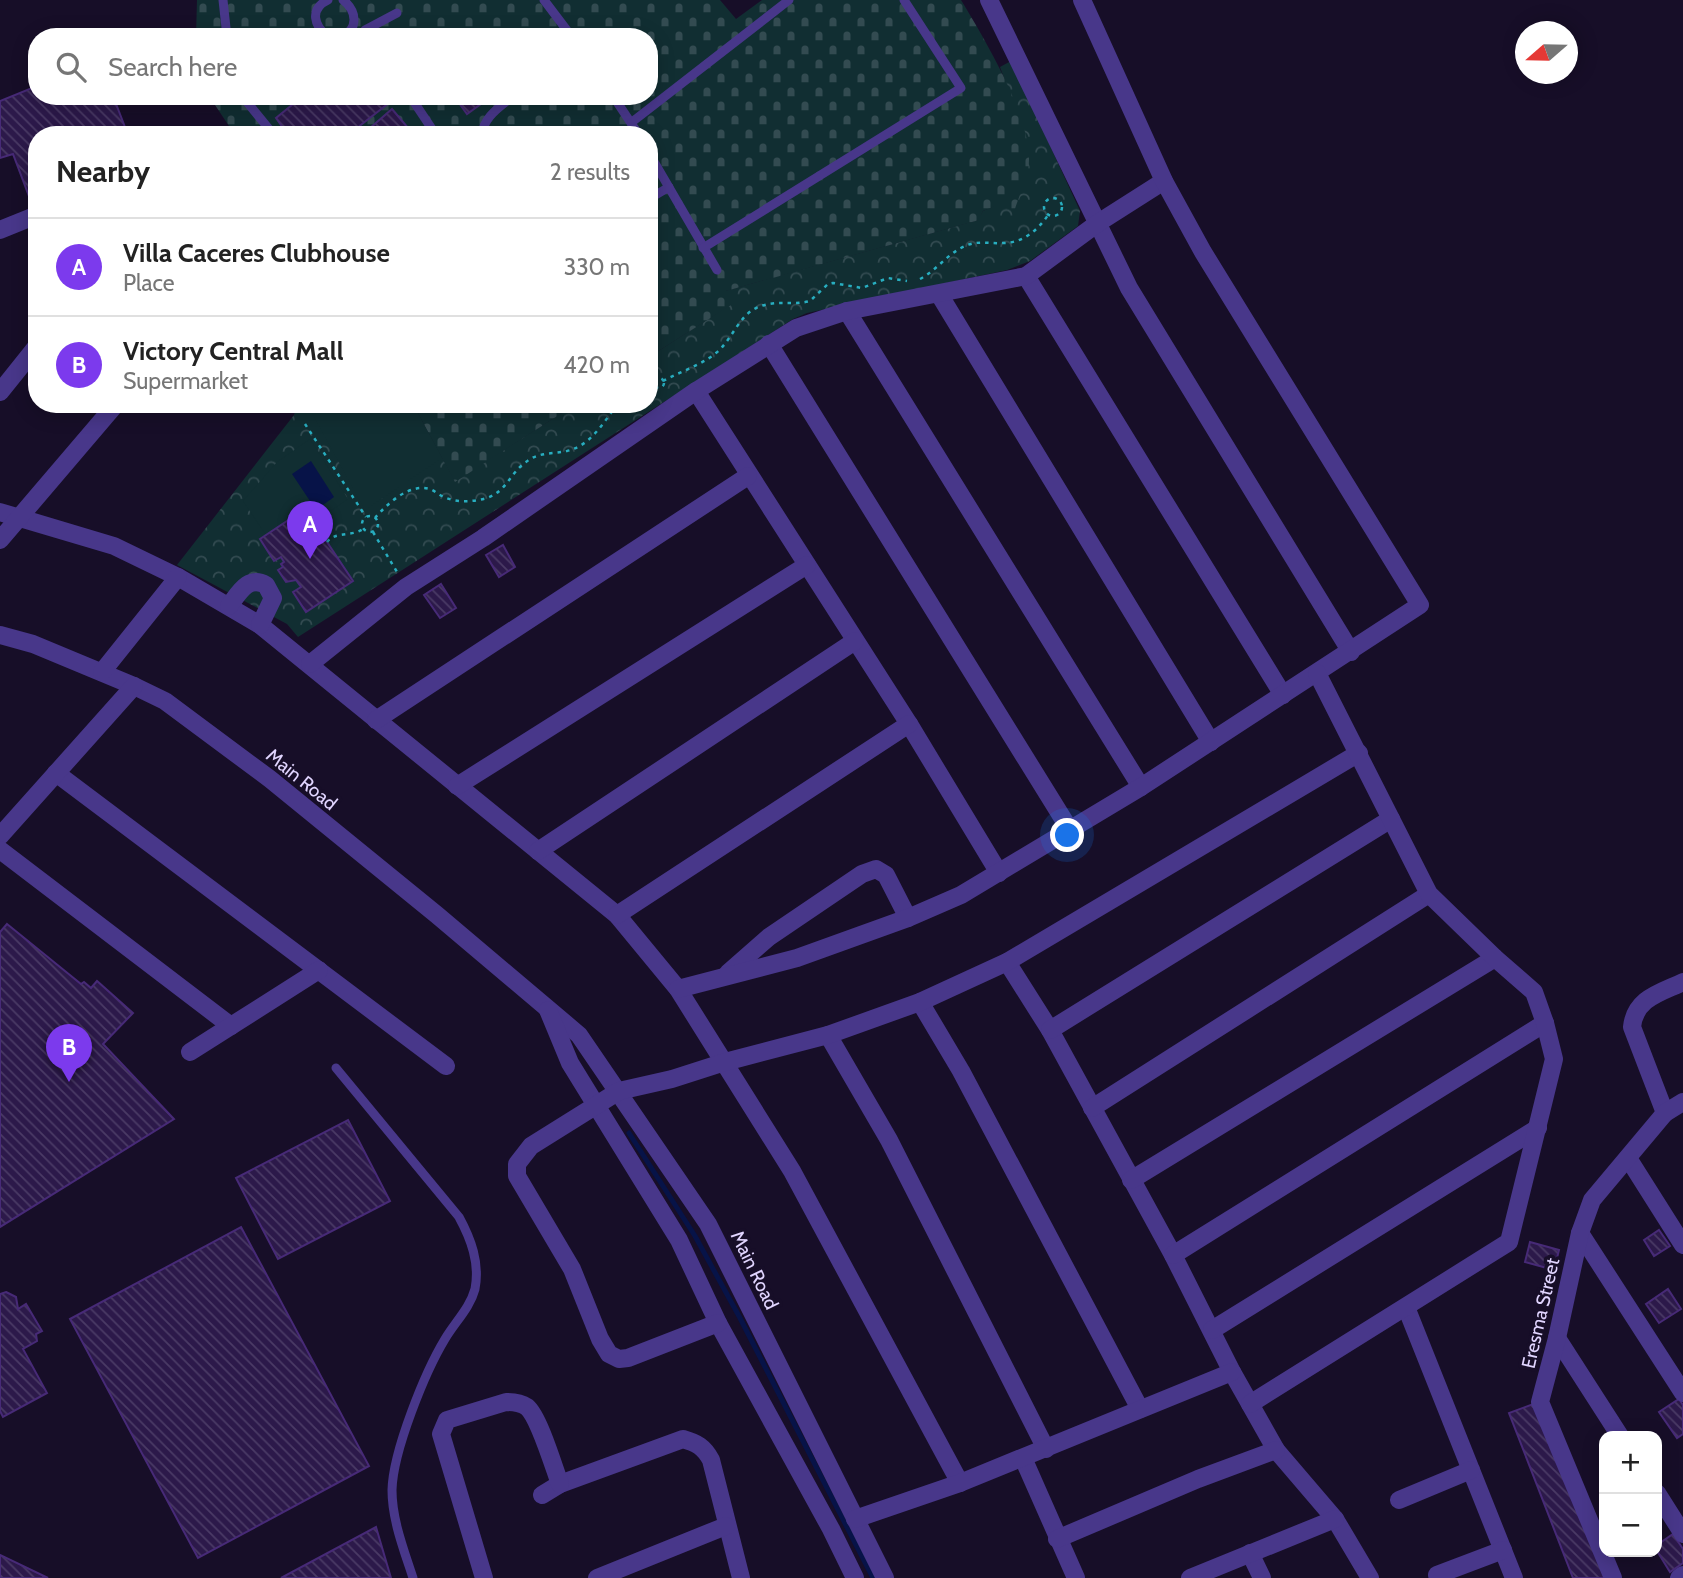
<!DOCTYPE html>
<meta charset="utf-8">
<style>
:root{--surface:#fff;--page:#f2f2f2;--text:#222;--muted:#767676;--line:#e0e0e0;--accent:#7c3aed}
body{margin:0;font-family:Cabin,sans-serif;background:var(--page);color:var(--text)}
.controls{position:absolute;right:21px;bottom:21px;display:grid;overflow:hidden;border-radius:14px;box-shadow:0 4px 18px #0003}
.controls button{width:63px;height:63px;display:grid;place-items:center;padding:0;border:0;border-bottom:2px solid var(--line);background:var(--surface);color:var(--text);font:35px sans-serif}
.compass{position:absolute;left:1515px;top:21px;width:63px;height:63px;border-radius:50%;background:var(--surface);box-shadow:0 4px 18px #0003;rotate:250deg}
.you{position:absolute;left:1068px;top:836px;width:24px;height:24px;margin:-18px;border:5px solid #fff;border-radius:50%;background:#1a73e8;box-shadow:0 0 0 10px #1a73e833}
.badge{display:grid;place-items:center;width:46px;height:46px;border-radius:50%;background:var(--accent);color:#fff;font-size:23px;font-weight:700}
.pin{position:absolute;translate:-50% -58px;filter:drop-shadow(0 2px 4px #0008)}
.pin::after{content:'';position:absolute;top:37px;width:24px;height:21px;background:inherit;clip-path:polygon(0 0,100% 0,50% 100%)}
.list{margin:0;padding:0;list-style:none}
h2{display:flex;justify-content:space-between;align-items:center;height:91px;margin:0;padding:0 28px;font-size:30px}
h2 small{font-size:23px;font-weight:400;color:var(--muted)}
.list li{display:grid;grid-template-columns:46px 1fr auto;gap:21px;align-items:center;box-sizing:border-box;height:98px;padding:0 28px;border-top:2px solid var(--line)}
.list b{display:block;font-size:26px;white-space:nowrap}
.list p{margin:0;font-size:23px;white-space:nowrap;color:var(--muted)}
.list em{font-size:23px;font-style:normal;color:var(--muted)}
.icon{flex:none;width:38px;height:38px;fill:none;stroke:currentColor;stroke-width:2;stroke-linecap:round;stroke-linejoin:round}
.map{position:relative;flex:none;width:1683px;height:1578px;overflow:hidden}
.search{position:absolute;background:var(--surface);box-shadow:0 4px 18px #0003;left:28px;top:28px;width:630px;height:77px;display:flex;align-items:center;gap:18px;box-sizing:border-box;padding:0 24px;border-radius:28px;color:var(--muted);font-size:26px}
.panel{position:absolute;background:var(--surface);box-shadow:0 4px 18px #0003;left:28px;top:126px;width:630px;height:287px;border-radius:28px}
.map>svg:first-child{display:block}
.forest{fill:url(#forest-crowns)}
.cemetery{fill:url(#cemetery-stones)}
.pitch{fill:#112e32}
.water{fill:#071348}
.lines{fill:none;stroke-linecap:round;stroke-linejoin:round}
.stream{stroke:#071348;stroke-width:5}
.building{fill:url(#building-back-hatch);stroke:#472a77;stroke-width:2}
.path{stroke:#28aec0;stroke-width:2.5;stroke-dasharray:3.5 5;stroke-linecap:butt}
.service{stroke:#48378a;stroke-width:9}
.minor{stroke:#48378a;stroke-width:18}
.labels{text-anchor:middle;stroke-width:7;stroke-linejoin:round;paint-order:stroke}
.street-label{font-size:19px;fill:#e1d5ff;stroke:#170e28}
</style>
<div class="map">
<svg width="1683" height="1578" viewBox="0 0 1683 1578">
<defs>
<pattern id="forest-crowns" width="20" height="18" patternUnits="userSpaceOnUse" patternTransform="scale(1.75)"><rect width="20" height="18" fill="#112e32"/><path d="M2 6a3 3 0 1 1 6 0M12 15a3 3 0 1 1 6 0" fill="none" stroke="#334b51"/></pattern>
<pattern id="cemetery-stones" width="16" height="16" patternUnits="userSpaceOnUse" patternTransform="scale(1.75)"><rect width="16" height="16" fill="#112e32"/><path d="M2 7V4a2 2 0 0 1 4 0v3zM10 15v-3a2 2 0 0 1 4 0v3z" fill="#334b51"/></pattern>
<pattern id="building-back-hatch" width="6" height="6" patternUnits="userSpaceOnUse" patternTransform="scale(1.75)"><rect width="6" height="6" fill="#2c194a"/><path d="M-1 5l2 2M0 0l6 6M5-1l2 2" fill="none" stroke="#4a3a65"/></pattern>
</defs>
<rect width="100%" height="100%" fill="#170e28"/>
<polygon class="forest" points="1011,61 1080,211 1078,226 1030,261 1007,270 807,313 793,319 298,637 287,624 177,565 294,415 298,404 413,404 455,481 576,404 649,404 649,357 730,305 725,291 978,220 983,211 1001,203 1026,138 1000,67"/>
<g class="cemetery">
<path d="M197,0H720L736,19L762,0H961C984,38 1037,126 1028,170C1025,184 1018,198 1014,212L1001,204L983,211L979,220L726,291L731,305L649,357V135H235L209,96H649V37H196Z"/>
<polygon points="413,404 576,404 455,482"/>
</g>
<g class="pitch">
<polygon points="307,404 413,404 442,458 365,510"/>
<polygon points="310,439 348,499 314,522 304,509 266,535 243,501 277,462"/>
</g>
<polygon class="water" points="311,461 334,497 316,510 292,474"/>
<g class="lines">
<polyline class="stream" points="629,1133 695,1236 740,1318 873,1578"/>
</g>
<g class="building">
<polygon points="37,86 37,96 113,96 128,135 37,135 37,196 30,199 13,154 0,158 0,101"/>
<polygon points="303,96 392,96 394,99 348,135 288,135 276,118"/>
<polygon points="454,96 492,96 467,114"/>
<polygon points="392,109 414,135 362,135"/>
<polygon points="305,509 353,581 306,612 293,592 301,587 296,580 286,582 278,570 283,567 281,564 284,562 281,557 274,561 260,539"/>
<polygon points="503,545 515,567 499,577 486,555"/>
<polygon points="441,584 456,608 440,618 424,595"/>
<polygon points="7,924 81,984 84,982 91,988 97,981 133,1013 103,1044 174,1119 0,1227 0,932"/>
<polygon points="348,1120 390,1201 278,1259 236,1178"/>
<polygon points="241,1227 369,1466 198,1558 70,1319"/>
<polygon points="1659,1230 1670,1246 1654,1256 1644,1240"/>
<polygon points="1530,1242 1559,1250 1554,1270 1525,1262"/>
<polygon points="1668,1289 1681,1309 1659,1323 1646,1304"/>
<polygon points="6,1292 16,1297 18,1309 26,1304 42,1331 36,1334 37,1341 23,1349 47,1393 3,1417 0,1411 0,1294"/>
<polygon points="1679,1399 1683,1405 1683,1434 1677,1438 1659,1412"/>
<polygon points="1536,1403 1606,1578 1573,1578 1509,1413"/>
<polygon points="376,1527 391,1578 281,1578"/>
<polygon points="1673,1534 1683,1549 1683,1563 1670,1572 1657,1551 1657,1545"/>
<polygon points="0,1555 48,1578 0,1578"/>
</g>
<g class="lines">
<g class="path">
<circle cx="1053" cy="207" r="9"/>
<path d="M920,279C937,270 947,254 965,246C978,240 990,244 1003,243C1023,243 1038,230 1048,215"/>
<circle cx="659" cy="383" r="5"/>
<path d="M663,381C681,371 700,366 716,353C732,340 738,317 756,308C776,299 791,306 810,301L828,284L833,283L862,288L888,278L907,281"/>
<polyline points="305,424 366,517"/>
<circle cx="370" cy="524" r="8"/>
<path d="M375,518C387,504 409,483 430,489C435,491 439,495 444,497C457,503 473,502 487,498C507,491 510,473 526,462C538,452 553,454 567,451C592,445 603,422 618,404"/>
<polyline points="373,532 397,572"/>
<path d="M327,542C335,531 352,537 363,529"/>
</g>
<g class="service">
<polyline points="223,0 227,37"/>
<polyline points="544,0 572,37"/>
<polyline points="365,30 397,13"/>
<path d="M328,37C314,26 309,9 328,0"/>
<path d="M341,37C359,29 357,11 343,0"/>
<polyline points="242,96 274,135"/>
<polyline points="410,96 436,135"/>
<polyline points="613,96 639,135"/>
<polyline points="632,122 789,0"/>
<path d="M482,135C483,117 500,107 513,96"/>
<polyline points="649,153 717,270"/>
<polyline points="649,199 669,187"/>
<polyline points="703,248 961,88 904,0"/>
<path d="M336,1068L459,1217C471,1239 480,1263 475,1289C470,1308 455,1322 445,1339C425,1372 393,1451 392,1490C392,1520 404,1550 413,1578"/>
</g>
<g class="minor">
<polyline points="989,0 1129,288 1351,652"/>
<polyline points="0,230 37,215"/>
<polyline points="1026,276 1283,695"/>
<polyline points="939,294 1211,742"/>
<polyline points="847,311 1141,787"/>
<polyline points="769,344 1070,830"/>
<polyline points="696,391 909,724 999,873"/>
<polyline points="0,392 37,346"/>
<polyline points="0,512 114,546 178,577 260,625 617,915 678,989 792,1171 960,1483"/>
<polyline points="0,540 116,404"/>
<path d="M229,606C239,593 248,575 266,585L273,598L260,625"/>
<polyline points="0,635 33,644 134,686 165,701 270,779 437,915 579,1035 708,1224 885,1578"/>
<polyline points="310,664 406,587 483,538 696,391 796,328 847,311 1026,276 1098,223 1164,181"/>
<polyline points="102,672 178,577"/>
<polyline points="376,720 748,476"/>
<polyline points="56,773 446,1066"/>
<polyline points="457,786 807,565"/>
<polyline points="0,836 134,686"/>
<polyline points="0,850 231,1026"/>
<polyline points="538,851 855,641"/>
<polyline points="617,915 909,724"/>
<polyline points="1007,962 1050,1030 1173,1255 1232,1372 1276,1450 1335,1519 1370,1578"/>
<polyline points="728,973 769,937 862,874 876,869 886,875 908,918"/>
<polyline points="678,989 797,958 908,918 961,895 1141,787 1420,605 1203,252 1164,181 1082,0"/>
<polyline points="920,1002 961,1071 1140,1409"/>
<polyline points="548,1010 570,1063 679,1240 718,1323 831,1529 855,1578"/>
<polyline points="1050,1030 1391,819"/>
<polyline points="828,1035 889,1140 1046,1449"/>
<polyline points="190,1052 319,970"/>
<polyline points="1092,1108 1429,894"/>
<path d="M1665,1113L1632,1027C1635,998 1660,993 1683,982"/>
<polyline points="1628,1158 1683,1245"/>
<polyline points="1131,1180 1495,958"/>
<polyline points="1580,1233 1683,1393"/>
<polyline points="1173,1255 1545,1023"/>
<polyline points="1406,1307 1514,1578"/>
<polyline points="718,1323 628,1358 619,1359 609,1354 600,1339 572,1269 517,1176 517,1164 531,1146 619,1091 672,1079 725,1062 828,1035 920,1002 1007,962 1359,753"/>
<polyline points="1212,1330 1538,1128"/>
<polyline points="1557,1338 1620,1436"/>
<polyline points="1250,1404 1509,1242 1554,1059 1545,1023 1534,992 1495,958 1429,894 1317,673"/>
<polyline points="1023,1458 1076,1578"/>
<polyline points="1657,1493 1683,1534"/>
<path d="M542,1495L560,1484L683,1439C697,1443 704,1447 711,1460L741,1578"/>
<polyline points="1399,1500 1471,1470"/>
<polyline points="855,1519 960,1483 1232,1372"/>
<polyline points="1057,1539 1198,1479 1276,1450"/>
<polyline points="1250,1553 1262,1578"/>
<polyline points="1437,1575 1503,1550"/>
<path d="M484,1578L441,1434L447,1420L506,1402C513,1402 521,1403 527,1407C539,1417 554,1468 560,1484"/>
<polyline points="597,1578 726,1526"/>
<polyline points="1190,1578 1335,1519"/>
<polyline points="1613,1578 1540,1402 1557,1338 1580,1233 1592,1200 1665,1113 1683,1102"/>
<polyline points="1679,1578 1683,1575"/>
</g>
</g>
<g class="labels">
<g class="street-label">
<text transform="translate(302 779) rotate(39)" y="7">Main Road</text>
<text transform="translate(755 1270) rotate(64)" y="7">Main Road</text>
<text transform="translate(1540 1313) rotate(-77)" y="7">Eresma Street</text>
</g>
</g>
</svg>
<div class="controls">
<button>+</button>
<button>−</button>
</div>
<svg class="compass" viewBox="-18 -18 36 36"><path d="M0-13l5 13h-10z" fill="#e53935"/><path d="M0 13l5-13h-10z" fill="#767676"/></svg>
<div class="you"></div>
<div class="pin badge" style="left:310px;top:559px">A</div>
<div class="pin badge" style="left:69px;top:1082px">B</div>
<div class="search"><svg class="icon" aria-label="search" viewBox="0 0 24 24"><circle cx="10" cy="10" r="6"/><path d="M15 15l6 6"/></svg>Search here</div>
<section class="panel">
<h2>Nearby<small>2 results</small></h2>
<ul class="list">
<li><span class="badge">A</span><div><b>Villa Caceres Clubhouse</b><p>Place</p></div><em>330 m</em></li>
<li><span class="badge">B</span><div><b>Victory Central Mall</b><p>Supermarket</p></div><em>420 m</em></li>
</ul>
</section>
</div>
